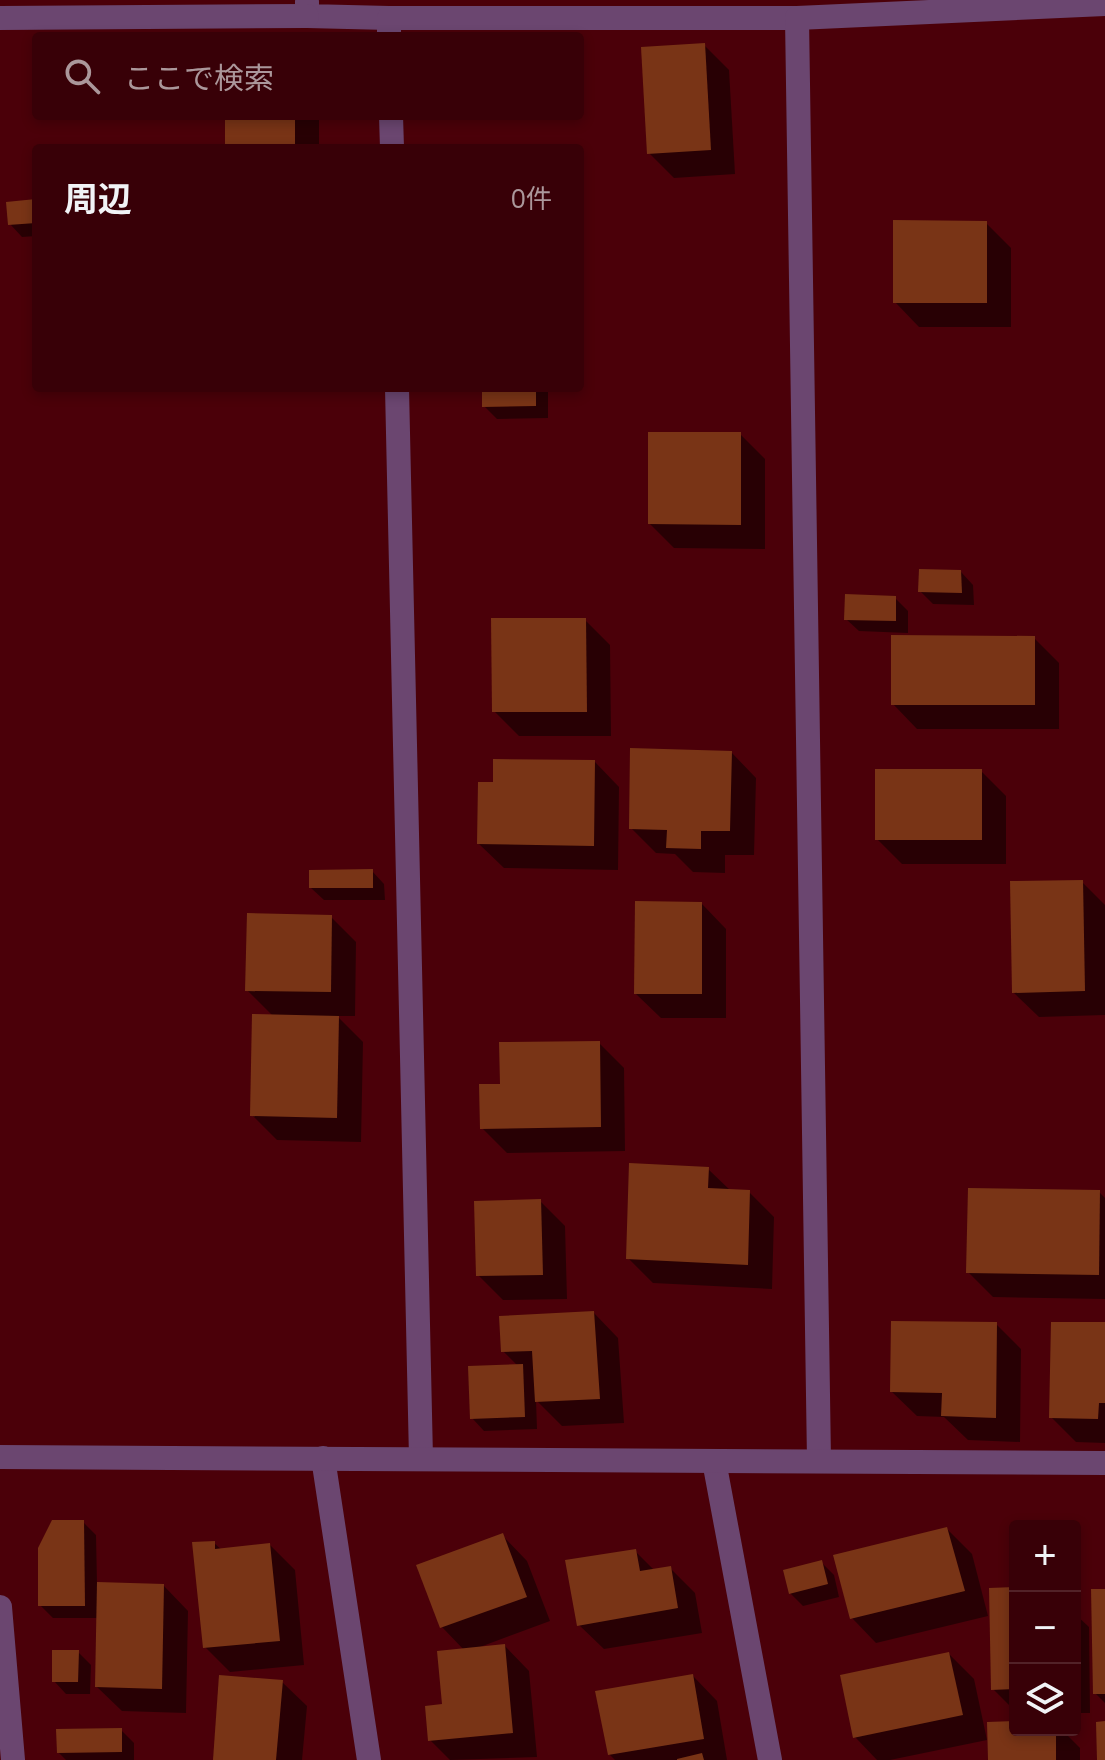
<!DOCTYPE html>
<html lang="ja">
<meta charset="utf-8">
<style>
:root{--surface:#380007;--page:#430f15;--text:#f1f3f6;--muted:#ab979b;--line:#522228}
body{margin:0;font-family:"IBM Plex Sans","Noto Sans JP",sans-serif;background:var(--page);color:var(--text)}
.controls{position:absolute;right:24px;bottom:24px;display:grid;overflow:hidden;border-radius:8px;box-shadow:0 4px 12px #0003}
.controls button{width:72px;height:72px;display:grid;place-items:center;padding:0;border:0;border-bottom:2px solid var(--line);background:var(--surface);color:var(--text);font:40px sans-serif}
.list{margin:0;padding:0;list-style:none}
h2{display:flex;justify-content:space-between;align-items:center;height:104px;margin:0;padding:0 32px;font-size:34px}
h2 small{font-size:26px;font-weight:400;color:var(--muted)}
.icon{flex:none;width:44px;height:44px;fill:none;stroke:currentColor;stroke-width:2;stroke-linecap:round;stroke-linejoin:round}
.map{position:relative;flex:none;width:1105px;height:1760px;overflow:hidden}
.search{position:absolute;background:var(--surface);box-shadow:0 4px 12px #0003;left:32px;top:32px;width:552px;height:88px;display:flex;align-items:center;gap:20px;box-sizing:border-box;padding:0 28px;border-radius:8px;color:var(--muted);font-size:30px}
.panel{position:absolute;background:var(--surface);box-shadow:0 4px 12px #0003;left:32px;top:144px;width:552px;height:248px;border-radius:8px}
.map>svg:first-child{display:block}
.shadow{fill:#0007}
.building{fill:#793416}
.lines{fill:none;stroke-linecap:round;stroke-linejoin:round}
.service{stroke:#6b4670;stroke-width:24}
.minor{stroke:#6b4670;stroke-width:24}
.tertiary{stroke:#6b4670;stroke-width:24}
</style>
<div class="map">
<svg width="1105" height="1760" viewBox="0 0 1105 1760">
<rect width="100%" height="100%" fill="#4b0009"/>
<g class="shadow">
<polygon points="704,45 729,70 735,174 674,178 649,153"/>
<polygon points="227,116 319,116 319,148 232,148 227,143"/>
<polygon points="36,201 36,236 22,237 10,224"/>
<polygon points="986,223 1011,248 1011,327 919,327 895,302"/>
<polygon points="484,388 548,388 548,418 497,419 484,406"/>
<polygon points="740,434 765,459 765,549 674,548 650,524"/>
<polygon points="961,572 973,585 974,605 933,604 920,591"/>
<polygon points="895,598 908,611 908,633 859,631 846,619"/>
<polygon points="585,620 610,645 611,736 519,736 494,711"/>
<polygon points="1034,638 1059,663 1059,729 917,729 893,704"/>
<polygon points="732,753 756,778 754,855 725,855 725,873 693,872 675,854 656,853 631,828"/>
<polygon points="595,762 619,787 618,870 504,868 479,844"/>
<polygon points="981,771 1006,796 1006,864 902,864 877,839"/>
<polygon points="372,871 384,884 385,900 324,900 311,888"/>
<polygon points="1082,882 1105,905 1105,1015 1039,1017 1014,993"/>
<polygon points="702,904 726,929 726,1018 661,1018 636,994"/>
<polygon points="331,917 356,942 355,1016 337,1016 363,1042 361,1142 277,1140 252,1115 273,1016 247,990"/>
<polygon points="599,1043 624,1068 625,1151 507,1153 482,1128 502,1086"/>
<polygon points="708,1169 731,1191 749,1192 774,1217 772,1289 653,1283 628,1258"/>
<polygon points="1099,1192 1105,1198 1105,1299 993,1297 968,1272"/>
<polygon points="540,1201 565,1226 567,1299 503,1300 478,1275"/>
<polygon points="594,1313 618,1338 624,1423 562,1426 536,1400 537,1429 484,1431 472,1418 518,1366 503,1351"/>
<polygon points="996,1324 1021,1349 1020,1442 968,1440 944,1417 917,1416 892,1392"/>
<polygon points="1105,1324 1105,1443 1076,1442 1051,1417"/>
<polygon points="83,1522 96,1535 97,1584 164,1586 188,1611 186,1713 122,1711 97,1687 99,1618 53,1618 40,1605"/>
<polygon points="947,1529 972,1554 988,1616 876,1643 852,1618"/>
<polygon points="503,1536 527,1561 550,1621 480,1647 505,1646 529,1671 537,1757 450,1760 430,1740 464,1650 442,1627"/>
<polygon points="214,1543 222,1550 270,1545 295,1570 304,1665 230,1672 205,1647"/>
<polygon points="635,1551 655,1571 670,1568 695,1593 702,1633 604,1649 579,1625"/>
<polygon points="821,1562 834,1575 839,1597 803,1606 790,1593"/>
<polygon points="1015,1589 1015,1711 993,1689"/>
<polygon points="1105,1591 1105,1703 1095,1693"/>
<polygon points="1075,1614 1089,1627 1090,1713 1075,1713"/>
<polygon points="78,1652 91,1665 90,1694 66,1694 54,1681"/>
<polygon points="949,1654 974,1679 987,1740 890,1760 877,1760 855,1737"/>
<polygon points="693,1676 717,1701 727,1760 615,1760 609,1754"/>
<polygon points="282,1682 307,1706 302,1760 215,1760"/>
<polygon points="1015,1723 1015,1730 1062,1730 1080,1748 1080,1760 990,1760"/>
<polygon points="121,1730 134,1743 134,1760 66,1760 58,1752"/>
</g>
<g class="building">
<polygon points="705,43 711,150 647,154 641,47"/>
<rect x="225" y="116" width="70" height="28"/>
<polygon points="36,199 36,223 8,225 6,202"/>
<polygon points="893,220 987,221 987,303 893,303"/>
<polygon points="482,388 536,388 536,406 482,407"/>
<polygon points="648,432 741,432 741,525 648,524"/>
<polygon points="919,569 961,570 962,593 918,592"/>
<polygon points="845,594 896,596 896,621 844,620"/>
<polygon points="491,618 586,618 587,712 492,712"/>
<polygon points="891,635 1035,636 1035,705 891,705"/>
<polygon points="630,748 732,751 730,831 701,831 701,849 666,848 667,830 629,829"/>
<polygon points="493,759 595,760 594,846 477,844 478,782 493,782"/>
<rect x="875" y="769" width="107" height="71"/>
<polygon points="373,869 373,888 309,888 309,870"/>
<polygon points="1083,880 1085,991 1012,993 1010,881"/>
<polygon points="635,901 702,902 702,994 634,994"/>
<polygon points="247,913 332,915 331,992 245,991"/>
<polygon points="252,1014 339,1016 337,1118 250,1116"/>
<polygon points="600,1041 601,1127 480,1129 479,1084 500,1084 499,1042"/>
<polygon points="629,1163 709,1167 708,1188 750,1190 748,1265 626,1259"/>
<polygon points="968,1188 1100,1190 1099,1275 966,1273"/>
<polygon points="541,1199 543,1275 476,1276 474,1201"/>
<polygon points="594,1311 600,1399 535,1402 532,1351 501,1352 499,1316"/>
<polygon points="891,1321 997,1322 996,1418 941,1416 942,1393 890,1392"/>
<polygon points="1051,1322 1105,1322 1105,1403 1099,1403 1098,1419 1049,1418"/>
<polygon points="523,1364 525,1417 470,1419 468,1366"/>
<polygon points="52,1520 84,1520 85,1606 38,1606 38,1548"/>
<polygon points="947,1527 965,1591 850,1619 833,1555"/>
<polygon points="503,1533 527,1597 440,1628 416,1565"/>
<polygon points="215,1541 215,1549 270,1543 280,1641 203,1648 192,1542"/>
<polygon points="636,1549 640,1571 671,1566 678,1608 577,1626 565,1560"/>
<polygon points="822,1560 828,1584 789,1594 783,1570"/>
<polygon points="97,1582 164,1584 162,1689 95,1687"/>
<polygon points="1015,1587 1015,1689 991,1690 989,1588"/>
<polygon points="1091,1589 1105,1589 1105,1694 1093,1694"/>
<polygon points="505,1644 513,1733 428,1741 425,1706 442,1704 437,1651"/>
<polygon points="52,1650 79,1650 78,1682 52,1682"/>
<polygon points="949,1652 963,1715 853,1738 840,1675"/>
<polygon points="693,1674 704,1739 608,1755 595,1691"/>
<polygon points="219,1675 283,1680 276,1760 213,1760"/>
<polygon points="1015,1721 1015,1730 1056,1730 1056,1760 988,1760 987,1722"/>
<polygon points="1105,1721 1105,1760 1097,1760 1096,1722"/>
<polygon points="122,1728 122,1752 57,1753 56,1729"/>
<polygon points="702,1753 704,1760 677,1760 677,1759"/>
</g>
<g class="lines">
<g class="service">
<polyline points="307,2 307,16 389,18"/>
<polyline points="0,18 307,16"/>
</g>
<g class="minor">
<polyline points="389,36 389,18 797,18"/>
<polyline points="391,116 392,148"/>
<polyline points="397,388 421,1458"/>
<polyline points="323,1458 369,1760"/>
<polyline points="819,1460 797,18 1105,4"/>
<polyline points="714,1461 770,1760"/>
<polyline points="0,1607 13,1760"/>
</g>
<polyline class="tertiary" points="0,1457 1105,1463"/>
</g>
</svg>
<div class="controls">
<button>+</button>
<button>−</button>
<button><svg class="icon" aria-label="layers" viewBox="0 0 24 24"><path d="M12 4l9 5-9 5-9-5zM3 14l9 5 9-5"/></svg></button>
</div>
<div class="search"><svg class="icon" aria-label="search" viewBox="0 0 24 24"><circle cx="10" cy="10" r="6"/><path d="M15 15l6 6"/></svg>ここで検索</div>
<section class="panel">
<h2>周辺<small>0件</small></h2>
<ul class="list">
</ul>
</section>
</div>
